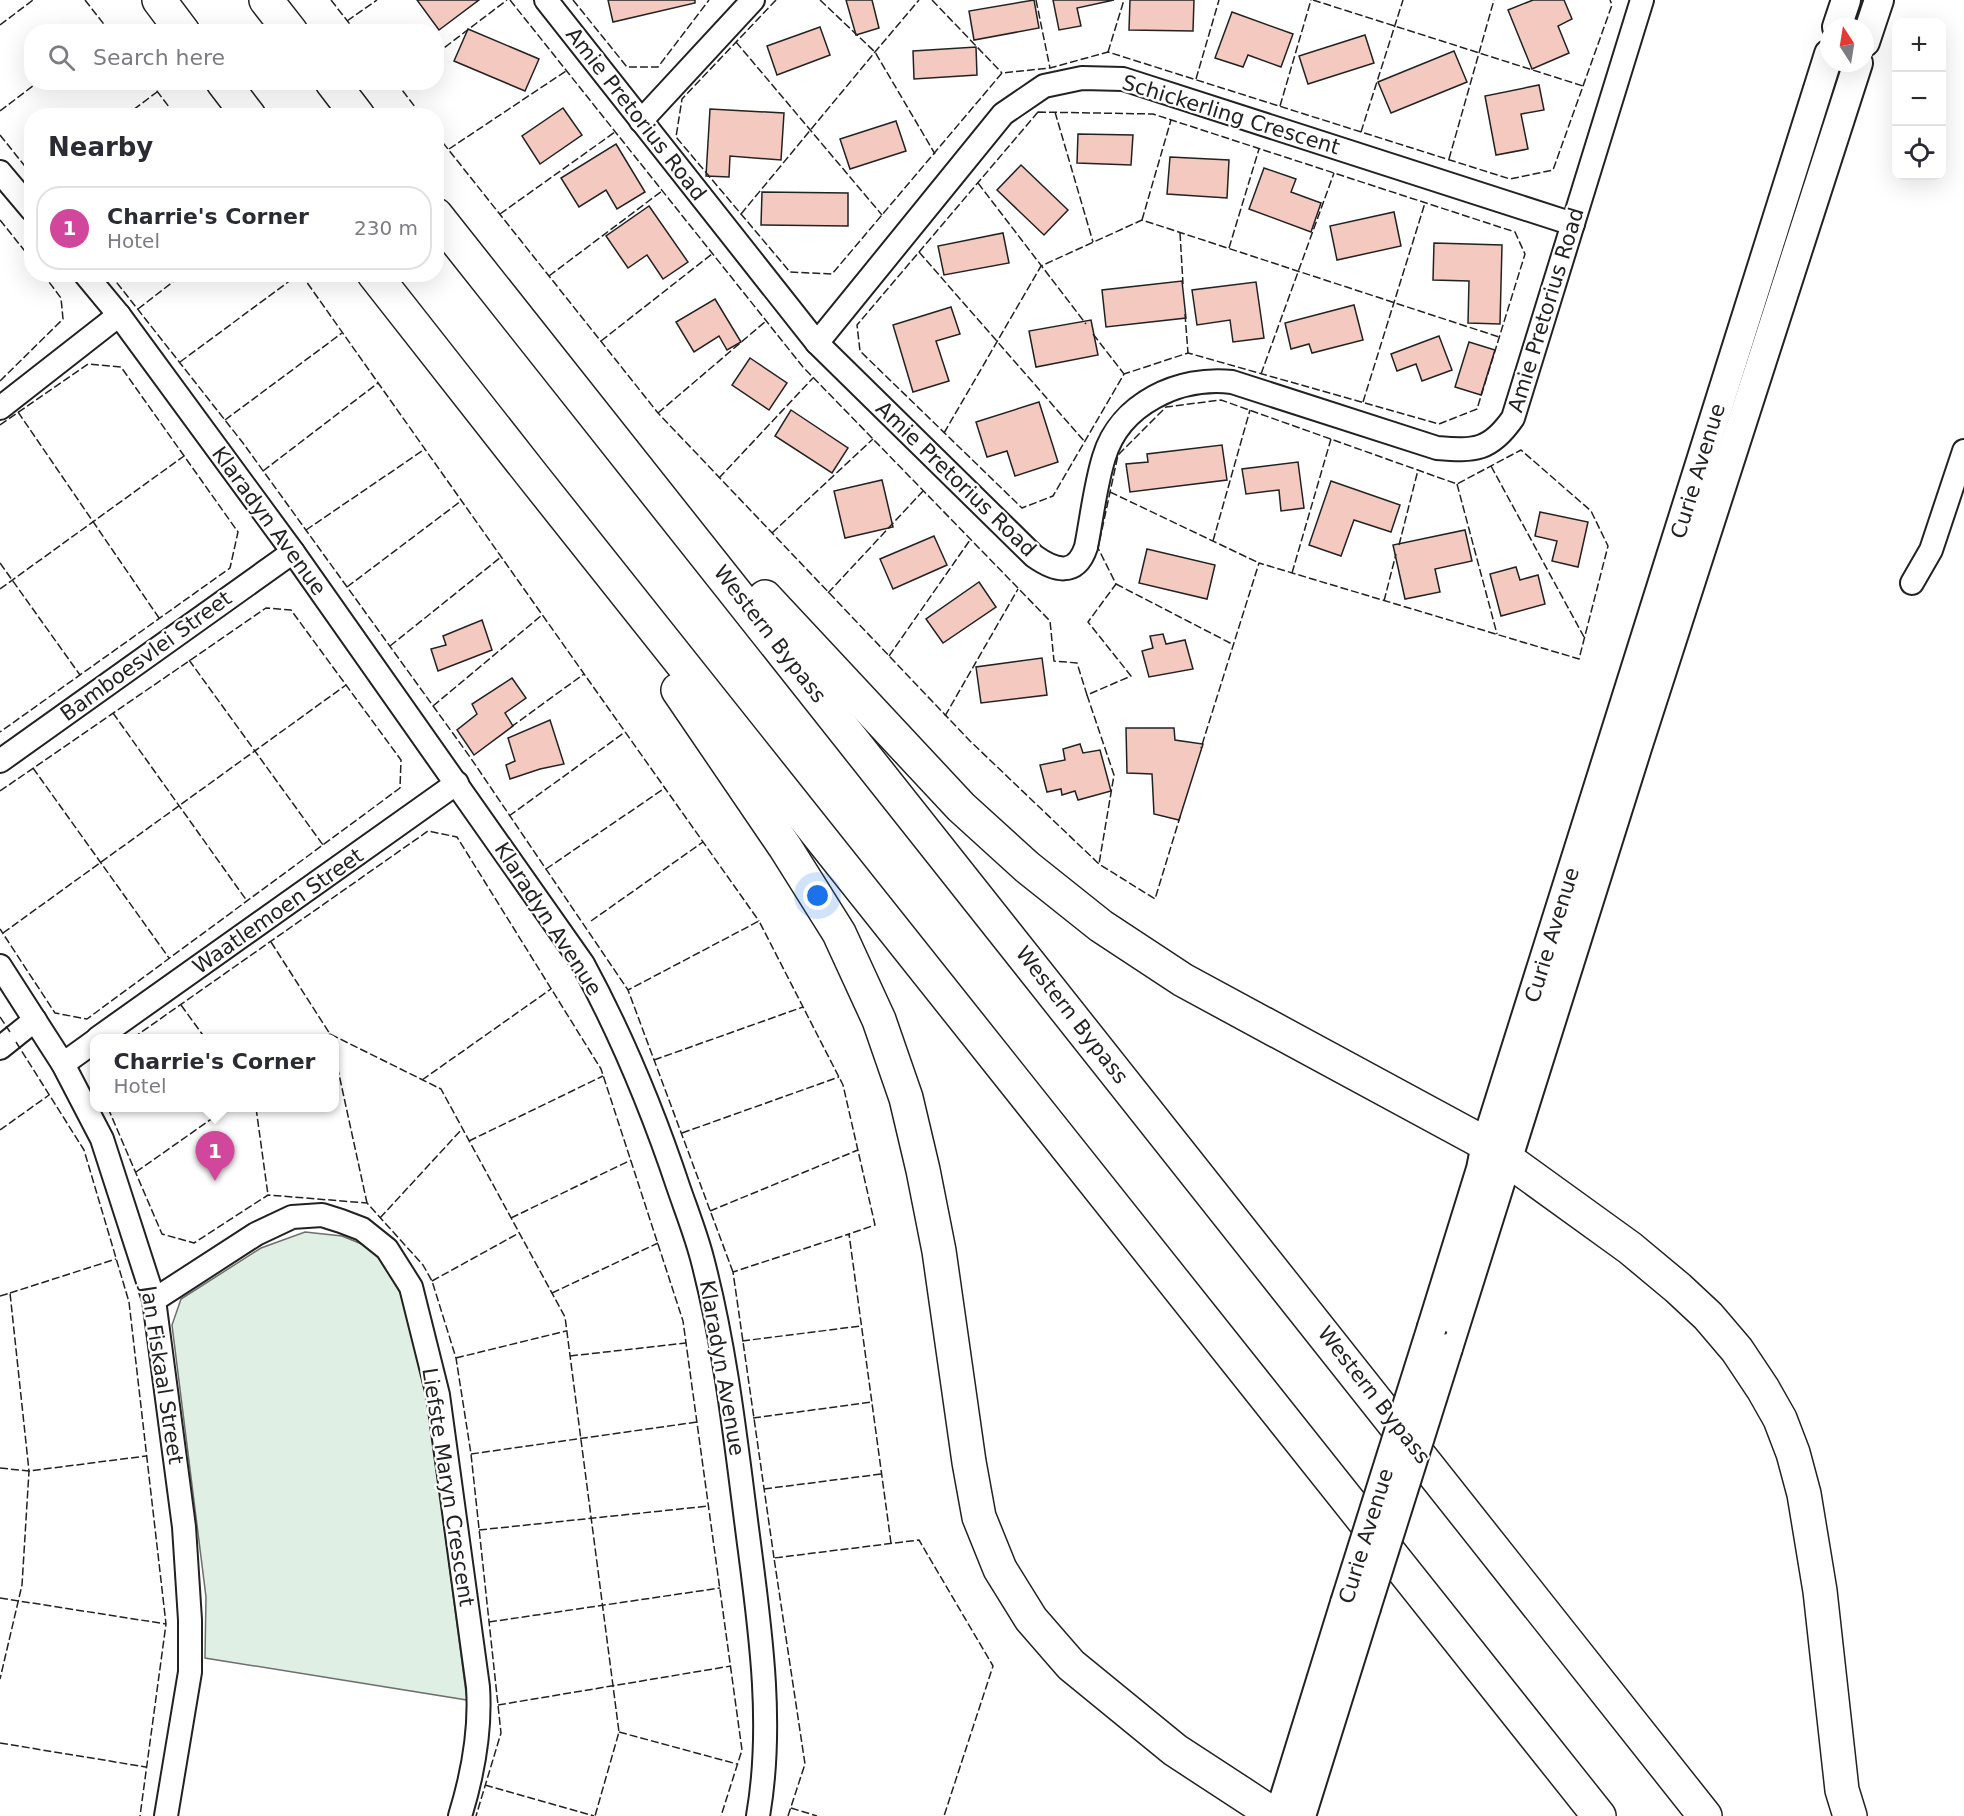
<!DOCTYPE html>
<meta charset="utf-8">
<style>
:root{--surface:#fff;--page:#f7f7f7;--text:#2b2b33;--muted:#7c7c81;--line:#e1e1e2;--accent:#d93025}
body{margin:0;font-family:"DejaVu Sans",sans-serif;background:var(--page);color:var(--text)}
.controls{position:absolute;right:18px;top:18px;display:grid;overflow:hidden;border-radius:12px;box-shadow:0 6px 24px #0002}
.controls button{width:54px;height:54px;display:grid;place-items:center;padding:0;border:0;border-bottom:2px solid var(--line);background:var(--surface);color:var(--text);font:30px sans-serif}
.compass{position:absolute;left:1820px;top:18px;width:54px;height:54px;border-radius:50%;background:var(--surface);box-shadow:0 6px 24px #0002;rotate:348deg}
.you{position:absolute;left:818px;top:896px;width:21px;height:21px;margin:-15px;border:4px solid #fff;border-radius:50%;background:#1a73e8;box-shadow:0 0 0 9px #1a73e833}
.badge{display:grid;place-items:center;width:39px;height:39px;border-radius:50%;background:var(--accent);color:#fff;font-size:20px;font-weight:700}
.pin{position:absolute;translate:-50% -50px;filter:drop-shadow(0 2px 3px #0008)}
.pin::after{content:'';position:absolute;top:32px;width:21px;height:18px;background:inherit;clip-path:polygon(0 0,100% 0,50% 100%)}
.popup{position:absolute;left:90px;top:1034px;width:249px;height:78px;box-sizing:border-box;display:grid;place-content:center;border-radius:12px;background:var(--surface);filter:drop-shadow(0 2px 4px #0005);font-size:20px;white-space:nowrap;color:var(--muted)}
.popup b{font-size:22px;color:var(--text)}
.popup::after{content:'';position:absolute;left:50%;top:100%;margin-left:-12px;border:12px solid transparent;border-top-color:var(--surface)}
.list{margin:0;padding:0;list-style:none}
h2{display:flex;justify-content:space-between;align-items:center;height:78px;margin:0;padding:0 24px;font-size:26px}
h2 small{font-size:20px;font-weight:400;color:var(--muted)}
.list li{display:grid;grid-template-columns:39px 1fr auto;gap:18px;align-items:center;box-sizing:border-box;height:84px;margin:0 12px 12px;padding:0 12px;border:2px solid var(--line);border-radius:24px}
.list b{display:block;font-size:22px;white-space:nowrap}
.list p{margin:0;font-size:20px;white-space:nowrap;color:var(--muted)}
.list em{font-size:20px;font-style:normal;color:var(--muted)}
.icon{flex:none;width:33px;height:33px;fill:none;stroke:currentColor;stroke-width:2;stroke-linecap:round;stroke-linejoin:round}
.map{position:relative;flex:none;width:1964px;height:1816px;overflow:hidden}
.search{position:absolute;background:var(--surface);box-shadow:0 6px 24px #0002;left:24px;top:24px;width:420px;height:66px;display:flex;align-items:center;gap:15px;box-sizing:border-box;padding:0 21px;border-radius:24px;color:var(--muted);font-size:22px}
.panel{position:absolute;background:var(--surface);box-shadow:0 6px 24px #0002;left:24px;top:108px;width:420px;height:174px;border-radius:24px}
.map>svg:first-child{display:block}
.green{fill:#e0efe3;stroke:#6f6f6f;stroke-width:1.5}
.building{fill:#f3c9c0;stroke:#222;stroke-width:1.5}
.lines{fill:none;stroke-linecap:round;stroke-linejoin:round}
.minor-casing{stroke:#222;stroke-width:26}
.major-casing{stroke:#222;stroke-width:32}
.highway-casing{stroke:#222;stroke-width:36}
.minor{stroke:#fff;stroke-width:22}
.major{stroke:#fff;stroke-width:28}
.highway{stroke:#fff;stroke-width:33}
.major-bridge-casing{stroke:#222;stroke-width:32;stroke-linecap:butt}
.major-bridge{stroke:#fff;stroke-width:28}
.fence{stroke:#222;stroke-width:1.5;stroke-dasharray:8 3;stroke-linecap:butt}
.labels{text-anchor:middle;stroke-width:4.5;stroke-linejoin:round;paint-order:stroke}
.street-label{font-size:21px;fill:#222;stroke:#fff}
</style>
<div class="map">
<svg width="1964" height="1816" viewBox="0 0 1964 1816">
<rect width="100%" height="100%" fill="#fff"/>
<polygon class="green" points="305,1232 342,1236 369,1247 390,1271 407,1308 425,1382 467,1700 205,1658 206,1597 172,1325 181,1299 261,1248"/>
<g class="building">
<polygon points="417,0 479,0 439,30"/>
<polygon points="608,0 695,0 695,3 613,22"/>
<polygon points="846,0 872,0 879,28 856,35"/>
<polygon points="1034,0 1039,28 974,40 969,11"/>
<polygon points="1053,0 1114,0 1077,8 1081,26 1059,30"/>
<polygon points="1130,0 1194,0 1193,31 1129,30"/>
<polygon points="1533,0 1564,0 1572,19 1558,26 1569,53 1532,69 1508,10"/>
<polygon points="1232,12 1293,34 1281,67 1248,55 1243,67 1215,58"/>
<polygon points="820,27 830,55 777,75 767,46"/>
<polygon points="468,29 539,59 525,91 454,61"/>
<polygon points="1365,35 1374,63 1308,84 1299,56"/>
<polygon points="976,47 977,75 914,79 913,51"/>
<polygon points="1454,51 1467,82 1391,113 1378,82"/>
<polygon points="1539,85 1544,110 1521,114 1528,149 1496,155 1485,96"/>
<polygon points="563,108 582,135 540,164 522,136"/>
<polygon points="710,109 784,113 781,160 730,156 729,177 706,176"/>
<polygon points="896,121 906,151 850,169 840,139"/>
<polygon points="1078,134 1133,135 1131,165 1077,163"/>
<polygon points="616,144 645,192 617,209 606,190 579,207 561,178"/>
<polygon points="1170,157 1229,160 1227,198 1167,194"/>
<polygon points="1021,165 1068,210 1044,235 997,190"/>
<polygon points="1264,168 1296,179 1291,192 1321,203 1311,232 1249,209"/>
<polygon points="762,192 848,193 848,226 761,225"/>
<polygon points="649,206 688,262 663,279 647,255 628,268 606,236"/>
<polygon points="1394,212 1401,246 1337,260 1330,226"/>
<polygon points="1003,233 1009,263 944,275 938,246"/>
<polygon points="1434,243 1502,245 1500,324 1468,323 1469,281 1433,280"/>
<polygon points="1182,281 1186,318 1106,327 1102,290"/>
<polygon points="1256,282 1264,338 1233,342 1230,320 1197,325 1192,290"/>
<polygon points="715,299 741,342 727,350 719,336 694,352 676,322"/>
<polygon points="1354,305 1363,340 1312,353 1309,344 1291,349 1285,323"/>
<polygon points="951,307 960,334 936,341 949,381 913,392 893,325"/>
<polygon points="1091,320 1098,355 1036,367 1029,331"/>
<polygon points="1439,336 1452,370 1422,381 1416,364 1397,371 1391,354"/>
<polygon points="1469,342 1495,350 1481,395 1455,387"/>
<polygon points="750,358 787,383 769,410 732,385"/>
<polygon points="1039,402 1058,462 1015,476 1007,451 987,457 976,422"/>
<polygon points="791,410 848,448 832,473 775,436"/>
<polygon points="1222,445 1227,480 1130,492 1126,464 1148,462 1147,454"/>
<polygon points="1298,462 1304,508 1281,511 1279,490 1246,494 1242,469"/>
<polygon points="882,480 893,527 845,538 834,491"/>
<polygon points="1331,481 1400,505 1391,532 1354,520 1341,556 1309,545"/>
<polygon points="1540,512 1588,522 1578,567 1552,561 1557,541 1535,536"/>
<polygon points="1465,530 1472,561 1435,569 1440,592 1405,599 1393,545"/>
<polygon points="934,536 947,565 893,589 880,559"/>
<polygon points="1147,549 1215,565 1207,599 1139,583"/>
<polygon points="1516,567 1520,580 1538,575 1545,604 1501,616 1490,574"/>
<polygon points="979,582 996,607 943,643 926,619"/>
<polygon points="482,620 492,650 438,671 431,649 446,645 443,636"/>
<polygon points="1163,634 1166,644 1185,640 1193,669 1149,677 1142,651 1153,648 1150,636"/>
<polygon points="1042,658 1047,695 981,703 976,667"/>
<polygon points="512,678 526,698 505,713 513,726 474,755 457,730 477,714 472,704"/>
<polygon points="550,720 564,764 540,769 510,779 506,765 515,761 508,738"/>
<polygon points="1126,728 1174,728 1175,740 1203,744 1179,820 1154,814 1152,774 1127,773"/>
<polygon points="1080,744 1083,753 1100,750 1111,791 1078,800 1075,791 1062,795 1061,789 1047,792 1040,765 1065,760 1063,749"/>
</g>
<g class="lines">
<defs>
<g id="minor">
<path d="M546,0L817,343L1034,556C1055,571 1076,577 1086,547C1092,517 1095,486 1104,457C1120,403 1180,376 1232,382L1437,448C1475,451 1490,451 1513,418L1642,0"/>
<polyline points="641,121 753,0"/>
<polyline points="0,172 32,210"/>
<path d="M85,274L119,315L293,552L583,964C622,1036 653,1111 679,1189C687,1212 696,1235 702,1258C726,1349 736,1443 748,1536C760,1628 774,1724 758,1816"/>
<polyline points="817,343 1003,114 1044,86 1082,78 1123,79 1573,224"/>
<polyline points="0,408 119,315"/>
<polyline points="1912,583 1931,550 1964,451"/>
<polyline points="0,761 293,552"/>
<polyline points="0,966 63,1064 102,1139 154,1300 184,1527 190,1620 190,1672 166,1816"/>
<polyline points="98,1038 457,783"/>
<polyline points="0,1048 35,1020"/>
<polyline points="63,1064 95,1041"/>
<path d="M154,1300L256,1234L292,1217L322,1215L341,1221L362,1229L387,1249L411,1287L438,1395L478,1687C481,1732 473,1774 460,1816"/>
</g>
<g id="major">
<polyline points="1837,27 1846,0"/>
<polyline points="1865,42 1879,0"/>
<polyline points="1432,1327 1481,1169 1486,1144 1829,54"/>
<path d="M1448,1348C1582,919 1718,490 1858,63"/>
<polyline points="1279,1816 1345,1603"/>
<polyline points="1301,1816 1366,1608"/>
</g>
<g id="highway">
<polyline points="159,0 183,32"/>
<polyline points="266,0 291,32"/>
<polyline points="223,82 249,116"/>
<polyline points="332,82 358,116"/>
<polyline points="436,215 1705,1816"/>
<polyline points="374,274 532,475 1599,1816"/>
<polyline points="765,597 961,807 1027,867 1101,926 1183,980 1486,1144 1630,1248 1678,1288 1708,1316 1737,1350 1763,1389 1780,1419 1793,1453 1804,1494 1820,1591 1842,1790 1850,1816"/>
<polyline points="678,690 785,847 839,933 879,1020 906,1098 923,1170 939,1251 969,1462 979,1517 1000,1569 1031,1619 1071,1665 1175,1750 1276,1816"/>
</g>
</defs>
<use href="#minor" class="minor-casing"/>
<use href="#major" class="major-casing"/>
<use href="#highway" class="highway-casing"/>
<use href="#minor" class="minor"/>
<use href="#major" class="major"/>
<use href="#highway" class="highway"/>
<defs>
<g id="major-bridge">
<polyline points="1345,1603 1432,1327"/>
<polyline points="1366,1608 1448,1348"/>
</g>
</defs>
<use href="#major-bridge" class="major-bridge-casing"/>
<use href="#major-bridge" class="major-bridge"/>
<g class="fence">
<polyline points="85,0 110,32"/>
<polyline points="331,0 356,32"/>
<polyline points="510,0 803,367 1050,621 1054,661 1077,663 1087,695 1131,676 1088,622 1116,584 1098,548 1118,455 1166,407 1221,400 1457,484 1521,450 1591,511 1608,546 1579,659 1259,563 1201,748"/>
<polyline points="573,0 627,67 658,67 709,0"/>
<polyline points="776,0 682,99 676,137 790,272 832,274 1002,73 1050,68 1108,52 1510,179 1553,170 1612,5 1610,0"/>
<polyline points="820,0 875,52 935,154"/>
<polyline points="932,0 1002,73"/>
<polyline points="1036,0 1050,68"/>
<polyline points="1313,0 1583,86"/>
<polyline points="347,21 377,0"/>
<polyline points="0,25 33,0"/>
<polyline points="736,42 882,215"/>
<polyline points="1108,52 1124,0"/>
<polyline points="436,54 507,0"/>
<polyline points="1196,79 1219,0"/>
<polyline points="150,82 176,116"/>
<polyline points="396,82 422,116"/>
<polyline points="1280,106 1311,0"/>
<polyline points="0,111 38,82"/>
<polygon points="1038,112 1153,114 1515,232 1525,254 1477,409 1439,424 1188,353 1124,374 1053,496 1022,508 860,351 857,325"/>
<polyline points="1055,112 1093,242"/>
<polyline points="125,116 157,92"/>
<polyline points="1361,132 1403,0"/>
<polyline points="436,134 658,413 970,741 1099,864 1155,899 1180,817"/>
<polyline points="0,135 32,175"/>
<polyline points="449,149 566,71"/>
<polyline points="1449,159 1494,0"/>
<polyline points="978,183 1086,324"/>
<polyline points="500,214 615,132"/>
<polyline points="741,214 875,52 919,0"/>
<polyline points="0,220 32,260"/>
<polyline points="1142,220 1171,120"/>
<polyline points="1180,233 1183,284"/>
<polyline points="1229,248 1259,149"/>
<polyline points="919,252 1085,442"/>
<polyline points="110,274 243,443 470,757 628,990"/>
<polyline points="301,274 759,921"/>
<polyline points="549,276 662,191"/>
<polyline points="138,309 183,274"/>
<polyline points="1185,314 1188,353"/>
<polyline points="1093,334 1124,374"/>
<polyline points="601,341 712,254"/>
<polyline points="180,362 299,274"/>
<polyline points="1261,374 1334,173"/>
<polyline points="0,381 63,319 61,298 43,274"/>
<polyline points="1363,402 1425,203"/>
<polyline points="18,412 159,618"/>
<polyline points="658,413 766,321"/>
<polyline points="225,420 342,333"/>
<polyline points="0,425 88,364 121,367 238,532 230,568 0,732"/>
<polyline points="944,433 1041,266 1142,220 1499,337"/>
<polyline points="1491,466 1584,637"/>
<polyline points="263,471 378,383"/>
<polyline points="719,478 813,378"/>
<polyline points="1457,484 1497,634"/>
<polyline points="1110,492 1259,563"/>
<polyline points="306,530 425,449"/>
<polyline points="772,533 873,439"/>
<polyline points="1213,541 1250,410"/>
<polyline points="1399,545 1418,470"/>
<polyline points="0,563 80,675"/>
<polyline points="1292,573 1331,439"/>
<polyline points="1116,584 1234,645"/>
<polyline points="347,587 461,501"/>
<polyline points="0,589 184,456"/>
<polyline points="828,593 923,491"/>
<polyline points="1384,601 1396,554"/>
<polyline points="390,646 501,557"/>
<polyline points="889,656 970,540"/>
<polyline points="189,660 323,845"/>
<polyline points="1087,695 1114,775 1099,864"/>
<polyline points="433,706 542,615"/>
<polyline points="113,713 247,901"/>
<polyline points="945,716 1018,589"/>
<polyline points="511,727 584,674"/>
<polyline points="33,768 169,958"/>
<polyline points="0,791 266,608 291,610 401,760 400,788 87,1019 55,1013 0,929"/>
<polyline points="509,816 625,732"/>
<polyline points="546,869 665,788"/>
<polyline points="591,921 703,842"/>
<polyline points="3,933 346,685"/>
<polyline points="271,942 330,1034 441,1089 565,1317 619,1732 595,1816"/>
<polyline points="181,1005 205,1038"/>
<polyline points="0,1017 10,1032"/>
<polyline points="133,1038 428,831 457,837 601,1069 683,1321 742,1750 721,1816"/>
<polyline points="324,1038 330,1034 331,1038"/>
<polyline points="16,1042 84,1150 129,1302 166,1624 140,1816"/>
<polyline points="335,1056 367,1203"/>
<polyline points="654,1060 803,1007"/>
<polyline points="422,1080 551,989"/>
<polyline points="108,1108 162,1234 194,1243 268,1195 367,1203 423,1265 432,1281 456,1358 471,1454 501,1733 476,1816"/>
<polyline points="256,1108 268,1195"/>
<polyline points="0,1130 49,1095"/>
<polyline points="682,1133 839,1077"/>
<polyline points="469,1141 603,1076"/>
<polyline points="136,1172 227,1108"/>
<polyline points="710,1211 858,1150"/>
<polyline points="380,1218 462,1129"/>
<polyline points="511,1218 631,1160"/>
<polyline points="733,1272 628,990 759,921 843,1085 875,1225 849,1234"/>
<polyline points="432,1281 519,1233"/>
<polyline points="10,1293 116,1259"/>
<polyline points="552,1293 658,1243"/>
<polyline points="0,1296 10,1293 29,1471 22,1585 0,1679"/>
<polyline points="742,1341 861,1326"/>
<polyline points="570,1356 686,1343"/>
<polyline points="456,1358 566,1331"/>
<polyline points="753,1418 872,1402"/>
<polyline points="471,1454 697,1422"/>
<polyline points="0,1468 29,1471 146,1456"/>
<polyline points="764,1489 881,1474"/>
<polyline points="479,1530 709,1506"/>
<polyline points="774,1558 733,1272 849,1234 891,1543"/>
<polyline points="0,1598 166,1624"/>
<polyline points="489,1622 720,1588"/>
<polyline points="498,1705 731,1666"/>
<polyline points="619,1732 737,1764"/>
<polyline points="0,1743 146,1767"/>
<polyline points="485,1785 594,1816"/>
<polyline points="791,1808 817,1816"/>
<polyline points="788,1816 805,1764 774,1558 919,1540 993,1666 944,1816"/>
</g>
</g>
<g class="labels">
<g class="street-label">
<text transform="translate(636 114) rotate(52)" y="7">Amie Pretorius Road</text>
<text transform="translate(1231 115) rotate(17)" y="7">Schickerling Crescent</text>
<text transform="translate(1546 310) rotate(-73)" y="7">Amie Pretorius Road</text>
<text transform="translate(1698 471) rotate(-73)" y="7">Curie Avenue</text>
<text transform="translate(956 479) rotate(44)" y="7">Amie Pretorius Road</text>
<text transform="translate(269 521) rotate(54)" y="7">Klaradyn Avenue</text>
<text transform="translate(770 634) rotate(52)" y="7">Western Bypass</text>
<text transform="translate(146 656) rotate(-36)" y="7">Bamboesvlei Street</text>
<text transform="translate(278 911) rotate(-35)" y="7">Waatlemoen Street</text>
<text transform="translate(548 919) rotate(57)" y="7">Klaradyn Avenue</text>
<text transform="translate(1552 935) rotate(-73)" y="7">Curie Avenue</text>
<text transform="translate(1072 1015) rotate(52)" y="7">Western Bypass</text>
<text transform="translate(722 1368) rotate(80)" y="7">Klaradyn Avenue</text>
<text transform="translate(162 1375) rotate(81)" y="7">Jan Fiskaal Street</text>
<text transform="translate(1374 1395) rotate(52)" y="7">Western Bypass</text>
<text transform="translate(448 1487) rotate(81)" y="7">Liefste Maryn Crescent</text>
<text transform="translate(1366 1536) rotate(-73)" y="7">Curie Avenue</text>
</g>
</g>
</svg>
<div class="controls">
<button>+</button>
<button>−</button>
<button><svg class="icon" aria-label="locate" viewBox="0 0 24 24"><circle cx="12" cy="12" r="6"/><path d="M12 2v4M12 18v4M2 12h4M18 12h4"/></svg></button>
</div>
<svg class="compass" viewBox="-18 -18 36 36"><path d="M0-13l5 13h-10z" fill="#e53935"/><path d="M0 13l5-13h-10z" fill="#7c7c81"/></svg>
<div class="you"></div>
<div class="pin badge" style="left:215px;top:1181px;background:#d1479c">1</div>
<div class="popup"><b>Charrie's Corner</b>Hotel</div>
<div class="search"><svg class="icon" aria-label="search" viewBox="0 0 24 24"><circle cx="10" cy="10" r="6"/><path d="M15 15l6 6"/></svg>Search here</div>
<section class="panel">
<h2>Nearby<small></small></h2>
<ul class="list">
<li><span class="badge" style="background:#d1479c">1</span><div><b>Charrie's Corner</b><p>Hotel</p></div><em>230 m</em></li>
</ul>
</section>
</div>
